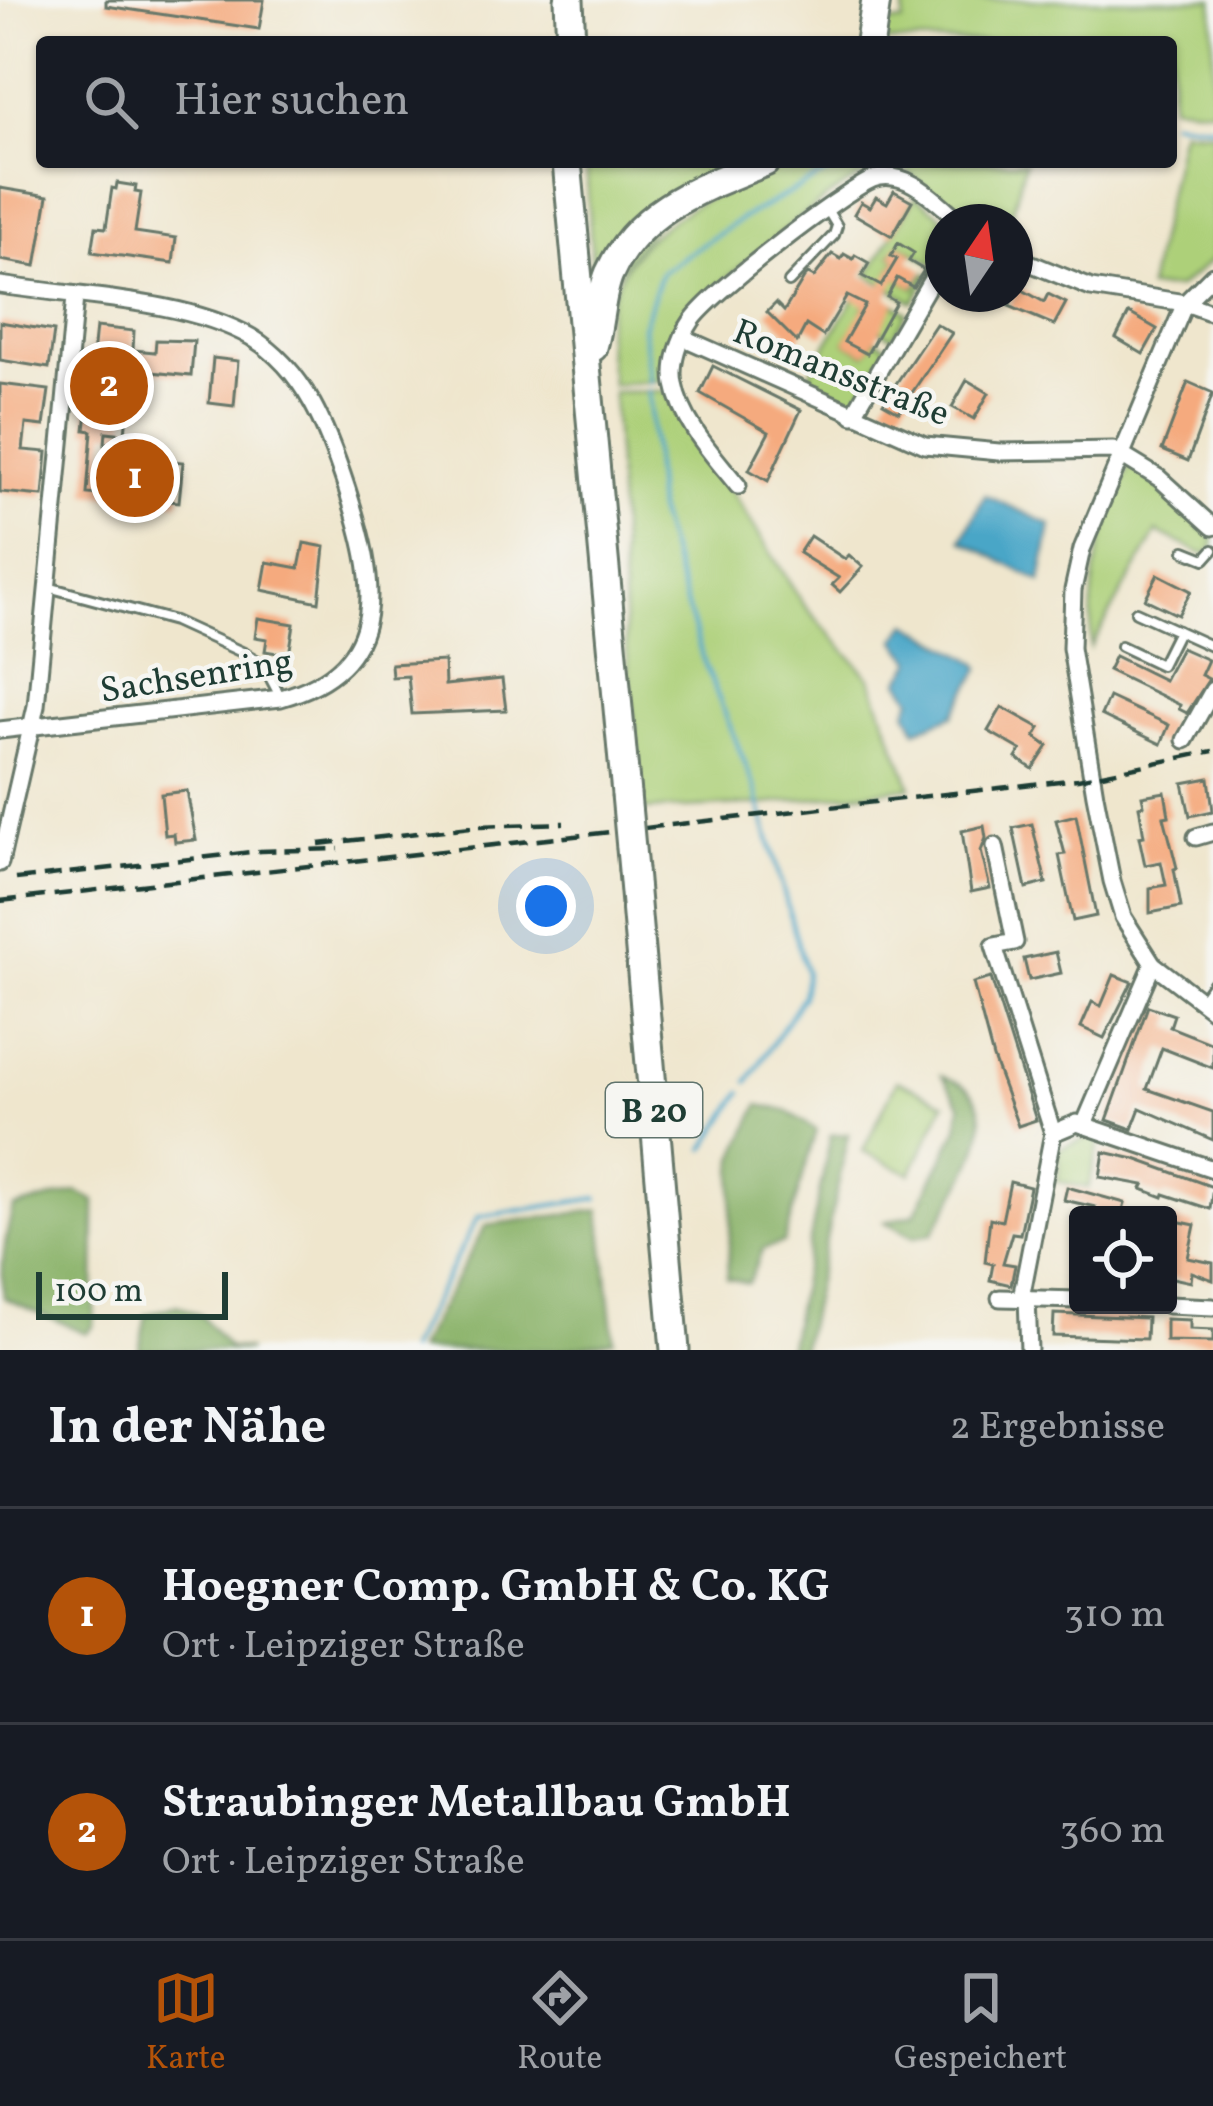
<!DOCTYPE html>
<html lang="de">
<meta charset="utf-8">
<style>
:root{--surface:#171b24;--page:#242831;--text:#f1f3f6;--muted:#9ea1a6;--line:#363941;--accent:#b45309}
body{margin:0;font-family:Vollkorn,serif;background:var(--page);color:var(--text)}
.controls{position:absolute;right:36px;bottom:36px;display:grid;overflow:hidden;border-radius:12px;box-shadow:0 3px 9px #0004}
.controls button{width:108px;height:108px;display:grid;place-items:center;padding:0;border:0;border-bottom:3px solid var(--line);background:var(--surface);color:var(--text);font:60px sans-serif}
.compass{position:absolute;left:925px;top:204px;width:108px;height:108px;border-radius:50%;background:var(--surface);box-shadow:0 3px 9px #0004;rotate:13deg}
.scale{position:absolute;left:36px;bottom:30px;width:192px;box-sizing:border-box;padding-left:12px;border:6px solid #1f3d34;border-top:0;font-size:33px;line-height:42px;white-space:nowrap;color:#1f3d34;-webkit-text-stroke:9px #f6f6f2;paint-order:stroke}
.you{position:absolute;left:546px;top:906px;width:42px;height:42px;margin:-30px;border:9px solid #fff;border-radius:50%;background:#1a73e8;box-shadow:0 0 0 18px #1a73e833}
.badge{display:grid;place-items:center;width:78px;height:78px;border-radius:50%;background:var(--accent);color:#fff;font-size:39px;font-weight:700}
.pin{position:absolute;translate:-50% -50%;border:6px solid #fff;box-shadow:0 3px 12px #0006}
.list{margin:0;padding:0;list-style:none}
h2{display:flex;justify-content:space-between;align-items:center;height:156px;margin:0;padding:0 48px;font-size:51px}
h2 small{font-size:39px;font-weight:400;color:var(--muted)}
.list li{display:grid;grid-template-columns:78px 1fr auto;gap:36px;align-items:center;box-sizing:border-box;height:216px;padding:0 48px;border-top:3px solid var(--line)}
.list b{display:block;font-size:45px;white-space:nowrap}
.list p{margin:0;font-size:39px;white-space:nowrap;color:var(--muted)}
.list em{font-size:39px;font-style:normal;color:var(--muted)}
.icon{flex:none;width:66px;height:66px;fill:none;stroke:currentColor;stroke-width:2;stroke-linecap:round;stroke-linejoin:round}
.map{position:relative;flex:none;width:1213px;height:1350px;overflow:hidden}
.search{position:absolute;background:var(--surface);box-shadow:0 3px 9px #0004;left:36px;right:36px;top:36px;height:132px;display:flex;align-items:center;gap:30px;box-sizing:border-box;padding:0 42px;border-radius:12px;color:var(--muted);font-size:45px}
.sheet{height:588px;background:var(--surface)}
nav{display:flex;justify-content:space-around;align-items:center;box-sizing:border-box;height:168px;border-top:3px solid var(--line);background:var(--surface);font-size:33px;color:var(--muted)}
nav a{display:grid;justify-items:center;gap:6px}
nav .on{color:var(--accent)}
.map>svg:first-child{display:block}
.green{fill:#add079;stroke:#668656;stroke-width:3}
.forest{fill:#8ab269;stroke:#54784e;stroke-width:3}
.water{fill:#48a6c7;stroke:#34727e;stroke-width:3}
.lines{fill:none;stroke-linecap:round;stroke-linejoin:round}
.stream{stroke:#48a6c7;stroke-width:4.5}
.building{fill:#f5aa7e}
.lane-casing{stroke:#68786a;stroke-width:14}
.street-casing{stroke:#68786a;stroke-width:21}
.highway-casing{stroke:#68786a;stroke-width:33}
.lane{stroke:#fff;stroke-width:8}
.street{stroke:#fff;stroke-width:15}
.highway{stroke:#fff;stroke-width:27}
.rail{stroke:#1f3d34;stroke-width:4.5;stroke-dasharray:18 9;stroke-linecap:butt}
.highway-bridge-casing{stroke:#68786a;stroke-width:33;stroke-linecap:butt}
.highway-bridge{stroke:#fff;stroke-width:27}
.labels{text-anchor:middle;stroke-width:9;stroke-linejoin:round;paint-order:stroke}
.shield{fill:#f6f6f2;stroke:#60746d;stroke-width:3}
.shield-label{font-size:33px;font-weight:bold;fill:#1f3d34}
.street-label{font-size:36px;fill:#1f3d34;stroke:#f6f6f2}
</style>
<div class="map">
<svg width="1213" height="1350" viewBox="0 0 1213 1350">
<rect width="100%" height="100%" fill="#f6f6f2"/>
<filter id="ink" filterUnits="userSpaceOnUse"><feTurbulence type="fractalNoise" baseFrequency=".00833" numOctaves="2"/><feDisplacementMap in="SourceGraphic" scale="24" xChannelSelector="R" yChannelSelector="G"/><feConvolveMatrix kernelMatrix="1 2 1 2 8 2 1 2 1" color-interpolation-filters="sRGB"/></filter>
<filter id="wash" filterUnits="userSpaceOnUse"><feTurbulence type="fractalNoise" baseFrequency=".004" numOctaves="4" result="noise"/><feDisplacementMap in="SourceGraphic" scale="48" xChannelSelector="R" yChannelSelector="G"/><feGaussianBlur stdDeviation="2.7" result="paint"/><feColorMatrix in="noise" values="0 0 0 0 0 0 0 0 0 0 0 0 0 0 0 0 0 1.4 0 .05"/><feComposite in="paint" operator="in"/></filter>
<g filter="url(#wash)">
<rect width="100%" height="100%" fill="#efe6cd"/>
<g class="green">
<polygon points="906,0 1213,0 1213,109 1171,105 1171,42 881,42 887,23 903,22"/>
<polygon points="1181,130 1213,132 1213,259 1178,288 1148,288"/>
<polygon points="586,162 682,167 734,163 683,188 594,301"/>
<path d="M792,162H887L885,168C838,176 743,267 701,300L685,321L664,376L658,381L612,385C610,365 604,340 607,319C620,224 714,195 792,162Z"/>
<path d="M899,162H1025L1010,222H971C955,210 909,175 899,162Z"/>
<polygon points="916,196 949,222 943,222 943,250 935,265 899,244 891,255 897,259 890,273 915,288 925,273 929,275 913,302 868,275"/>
<polygon points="863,283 873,289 863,309 895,304 907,312 893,337 860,318 845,342 866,354 875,339 888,346 855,401 850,401 806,379"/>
<polygon points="666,391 805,606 870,678 911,787 766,804 643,810 625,632 613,392"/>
<path d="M1131,463L1213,532V547L1205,555L1157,532L1091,647C1089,572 1102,530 1131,463Z"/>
<polygon points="897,1080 945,1103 911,1174 863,1151"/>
<polygon points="1094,1136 1101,1137 1088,1188 1057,1181 1060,1166 1058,1149"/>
</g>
<g class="forest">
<path d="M942,1076C950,1080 961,1083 968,1089C1008,1124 952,1199 932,1234L914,1237L885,1222L915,1214L958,1128L961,1105Z"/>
<polygon points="759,1105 787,1111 816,1130 784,1242 763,1249 748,1283 727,1278 735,1158"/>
<polygon points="849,1134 802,1350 788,1350 831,1135"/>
<path d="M77,1192L95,1201L94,1326L86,1333L4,1298C0,1266 5,1239 13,1208Z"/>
<polygon points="600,1210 614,1340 558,1350 417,1350 486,1225"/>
<polygon points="177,1305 202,1316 228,1348 249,1350 139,1350 146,1315"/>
</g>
<g class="water">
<polygon points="985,495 1051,525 1041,582 962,540"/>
<polygon points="908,623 978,663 980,669 953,715 916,730 907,711 912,699 900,681 913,661 896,640"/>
</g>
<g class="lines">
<g class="stream">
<polyline points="1171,121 1213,126"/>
<polyline points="650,382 643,327 661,272 743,218 847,162"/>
<polyline points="649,391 657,510 704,662 755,788 806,973 803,996 748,1082"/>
<polyline points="705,1149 742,1092"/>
<polyline points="408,1350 478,1217 598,1198"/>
</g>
</g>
<g id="blocks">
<g class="building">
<polygon points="106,0 264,0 259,29 106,6"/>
<polygon points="117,183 136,186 135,192 141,193 135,232 176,238 173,263 92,252 96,227 106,228 112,188 116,189"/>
<polygon points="0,188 48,196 36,266 0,260"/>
<polygon points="894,191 912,201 892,236 854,214 861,202 870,207 876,197 887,203"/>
<polygon points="898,243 914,253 909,261 924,270 913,287 897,278 887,297 896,302 867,354 844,342 865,305 847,296 823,336 806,325 797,342 767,312 776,303 784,311 804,278 808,274 814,277 832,254 841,259 844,254 853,259 855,255 869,263 862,276 881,286 897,259 891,256"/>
<polygon points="1019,288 1044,302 1048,294 1066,303 1054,325 1009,306"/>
<polygon points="1129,313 1157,329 1143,354 1116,338"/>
<polygon points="0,322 54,331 49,368 0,360"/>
<polygon points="936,324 952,333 899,412 883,403"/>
<polygon points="96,327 134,331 133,350 155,352 156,340 194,341 191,376 131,370 125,434 106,432 104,455 183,462 179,502 87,494 92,431 85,430"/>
<polygon points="213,358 238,361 234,406 209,403"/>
<polygon points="713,366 801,410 768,481 749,470 769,432 700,393"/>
<polygon points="967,380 989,393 974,419 952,407"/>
<polygon points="1188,382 1213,393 1188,461 1162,450"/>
<polygon points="0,384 49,390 44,426 26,424 23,450 47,452 43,496 0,492"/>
<polygon points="810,536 845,559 849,555 863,567 840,592 832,585 839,578 799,553"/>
<polygon points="304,543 325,547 319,602 262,590 267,562 299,568"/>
<polygon points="1158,574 1191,591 1178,615 1145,599"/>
<polygon points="258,618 294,624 289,655 265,651 267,639 255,637"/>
<polygon points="1181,648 1208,660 1201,675 1209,679 1187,713 1179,709 1180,705 1108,670 1115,656 1164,680"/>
<polygon points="444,661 445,685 502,679 506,710 412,714 408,676 392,677 391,664"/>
<polygon points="1109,697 1169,725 1161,744 1101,715"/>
<polygon points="1002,707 1040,728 1035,737 1048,746 1033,769 1016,758 1021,750 988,731"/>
<polygon points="1209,778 1213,811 1190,816 1183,783"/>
<polygon points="187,791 196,840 175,842 174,834 165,835 161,794"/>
<polygon points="1165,792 1169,816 1164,817 1177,868 1174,869 1181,907 1150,913 1150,888 1166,885 1161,862 1145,865 1139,837 1144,836 1139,806 1144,805 1142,796"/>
<polygon points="1076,815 1096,916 1073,921 1059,855 1065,854 1056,820"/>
<polygon points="1032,824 1046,883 1026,888 1013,828"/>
<polygon points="984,826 986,838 981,851 990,888 971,892 962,831"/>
<polygon points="1056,952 1061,973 1029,980 1024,959"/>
<polygon points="1114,975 1132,982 1104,1038 1081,1027 1092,1002 1101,1006"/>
<polygon points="991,978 1036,1120 1018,1126 993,1058 973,983"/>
<polygon points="1148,1006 1174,1015 1170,1027 1213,1044 1213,1068 1162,1048 1147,1089 1213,1112 1213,1140 1140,1108 1132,1129 1107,1120"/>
<polygon points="1104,1152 1135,1159 1213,1187 1210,1209 1164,1194 1163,1197 1142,1189 1144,1185 1100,1177"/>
<polygon points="1010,1182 1030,1187 1020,1234 1012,1233 1003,1263 1015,1265 1011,1285 990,1280 993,1264 985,1262 990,1218 1002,1221"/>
<polygon points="1067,1187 1125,1203 1122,1215 1093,1215 1095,1207 1064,1200"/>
<polygon points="1171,1220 1195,1225 1188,1258 1213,1263 1213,1280 1192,1272 1191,1282 1168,1277"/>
<polygon points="1054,1314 1147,1318 1146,1339 1053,1336"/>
<polygon points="1166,1319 1190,1320 1190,1329 1213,1330 1213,1342 1166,1341"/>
</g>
</g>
</g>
<g filter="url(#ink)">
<use href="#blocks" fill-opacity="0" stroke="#68786a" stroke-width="3"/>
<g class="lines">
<defs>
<g id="lane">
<polyline points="789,282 834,235 837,226 828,211"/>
<polyline points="1185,551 1205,559 1213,550"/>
<polyline points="48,587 174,621 244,653 263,664 280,696"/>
<polyline points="1136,612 1213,647"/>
<polyline points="1121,646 1161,665 1178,631"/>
<polyline points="1200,1001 1213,983"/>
</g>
<g id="street">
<polyline points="1015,257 1091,288 1185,303 1213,313"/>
<polyline points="1213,275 1185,303 1082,549 1073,590 1071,648 1095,795 1112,881 1123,917 1153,964 1213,1010"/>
<path d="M0,285C76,297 185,299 251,337C306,370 328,431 347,489C375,577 396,666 281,698L0,730"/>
<polyline points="684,338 925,445 999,452 1113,450 1159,478 1213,527"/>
<polyline points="853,415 943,260"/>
<path d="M738,486C715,457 682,423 675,384C671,365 680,338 691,322C708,295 841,193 873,179C906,167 937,202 961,222"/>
<polyline points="1185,740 1213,690"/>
<polyline points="1196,837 1213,832"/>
<polyline points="995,846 1015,942 994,946 1053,1133 1021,1298"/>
<polyline points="0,863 36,706 75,297"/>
<polyline points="1084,1125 1153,964"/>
<polyline points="1053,1133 1077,1123 1213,1169"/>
<polyline points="1000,1298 1078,1300"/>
<polyline points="1027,1298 1029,1350"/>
<polyline points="1168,1305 1213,1307"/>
</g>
<g id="highway">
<polyline points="569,0 571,42"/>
<polyline points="870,42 876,0"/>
<polyline points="567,162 626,794"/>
<path d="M593,347C600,324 600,296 609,274C638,208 704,187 765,162"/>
<polyline points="633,870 675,1350"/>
</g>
</defs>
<use href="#lane" class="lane-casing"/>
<use href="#street" class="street-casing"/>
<use href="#highway" class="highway-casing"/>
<use href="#lane" class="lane"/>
<use href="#street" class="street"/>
<use href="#highway" class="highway"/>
<g class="rail">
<polyline points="319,844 479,826 564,823"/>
<polyline points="16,879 260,851 339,849"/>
<polyline points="0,901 1078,779 1213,751"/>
</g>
<defs>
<polyline id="highway-bridge" points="626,794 633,870"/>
</defs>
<use href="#highway-bridge" class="highway-bridge-casing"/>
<use href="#highway-bridge" class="highway-bridge"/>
</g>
</g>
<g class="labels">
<rect class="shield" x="606" y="1083" width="96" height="54" rx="9"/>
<g class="shield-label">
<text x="654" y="1122">B 20</text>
</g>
<g class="street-label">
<text transform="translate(842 371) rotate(22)" y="13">Romansstraße</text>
<text transform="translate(196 674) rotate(-9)" y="13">Sachsenring</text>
</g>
</g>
</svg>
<div class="controls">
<button><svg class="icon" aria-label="locate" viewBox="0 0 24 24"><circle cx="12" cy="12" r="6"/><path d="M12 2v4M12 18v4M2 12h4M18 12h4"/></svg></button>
</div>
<svg class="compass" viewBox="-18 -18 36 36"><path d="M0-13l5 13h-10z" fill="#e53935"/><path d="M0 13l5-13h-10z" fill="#9ea1a6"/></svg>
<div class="scale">100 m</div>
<div class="you"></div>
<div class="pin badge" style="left:135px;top:478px">1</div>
<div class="pin badge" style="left:109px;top:386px">2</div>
<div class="search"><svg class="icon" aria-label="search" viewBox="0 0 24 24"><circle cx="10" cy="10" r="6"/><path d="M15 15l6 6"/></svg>Hier suchen</div>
</div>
<section class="sheet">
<h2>In der Nähe<small>2 Ergebnisse</small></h2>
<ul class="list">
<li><span class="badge">1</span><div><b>Hoegner Comp. GmbH &amp; Co. KG</b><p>Ort · Leipziger Straße</p></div><em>310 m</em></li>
<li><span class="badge">2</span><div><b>Straubinger Metallbau GmbH</b><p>Ort · Leipziger Straße</p></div><em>360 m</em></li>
</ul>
</section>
<nav>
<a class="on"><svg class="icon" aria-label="map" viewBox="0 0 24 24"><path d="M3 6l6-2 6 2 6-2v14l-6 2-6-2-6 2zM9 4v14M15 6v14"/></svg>Karte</a>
<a><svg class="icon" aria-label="directions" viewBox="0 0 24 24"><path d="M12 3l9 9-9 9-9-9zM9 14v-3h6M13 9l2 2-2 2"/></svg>Route</a>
<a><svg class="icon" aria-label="saved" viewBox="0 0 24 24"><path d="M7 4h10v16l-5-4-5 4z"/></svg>Gespeichert</a>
</nav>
